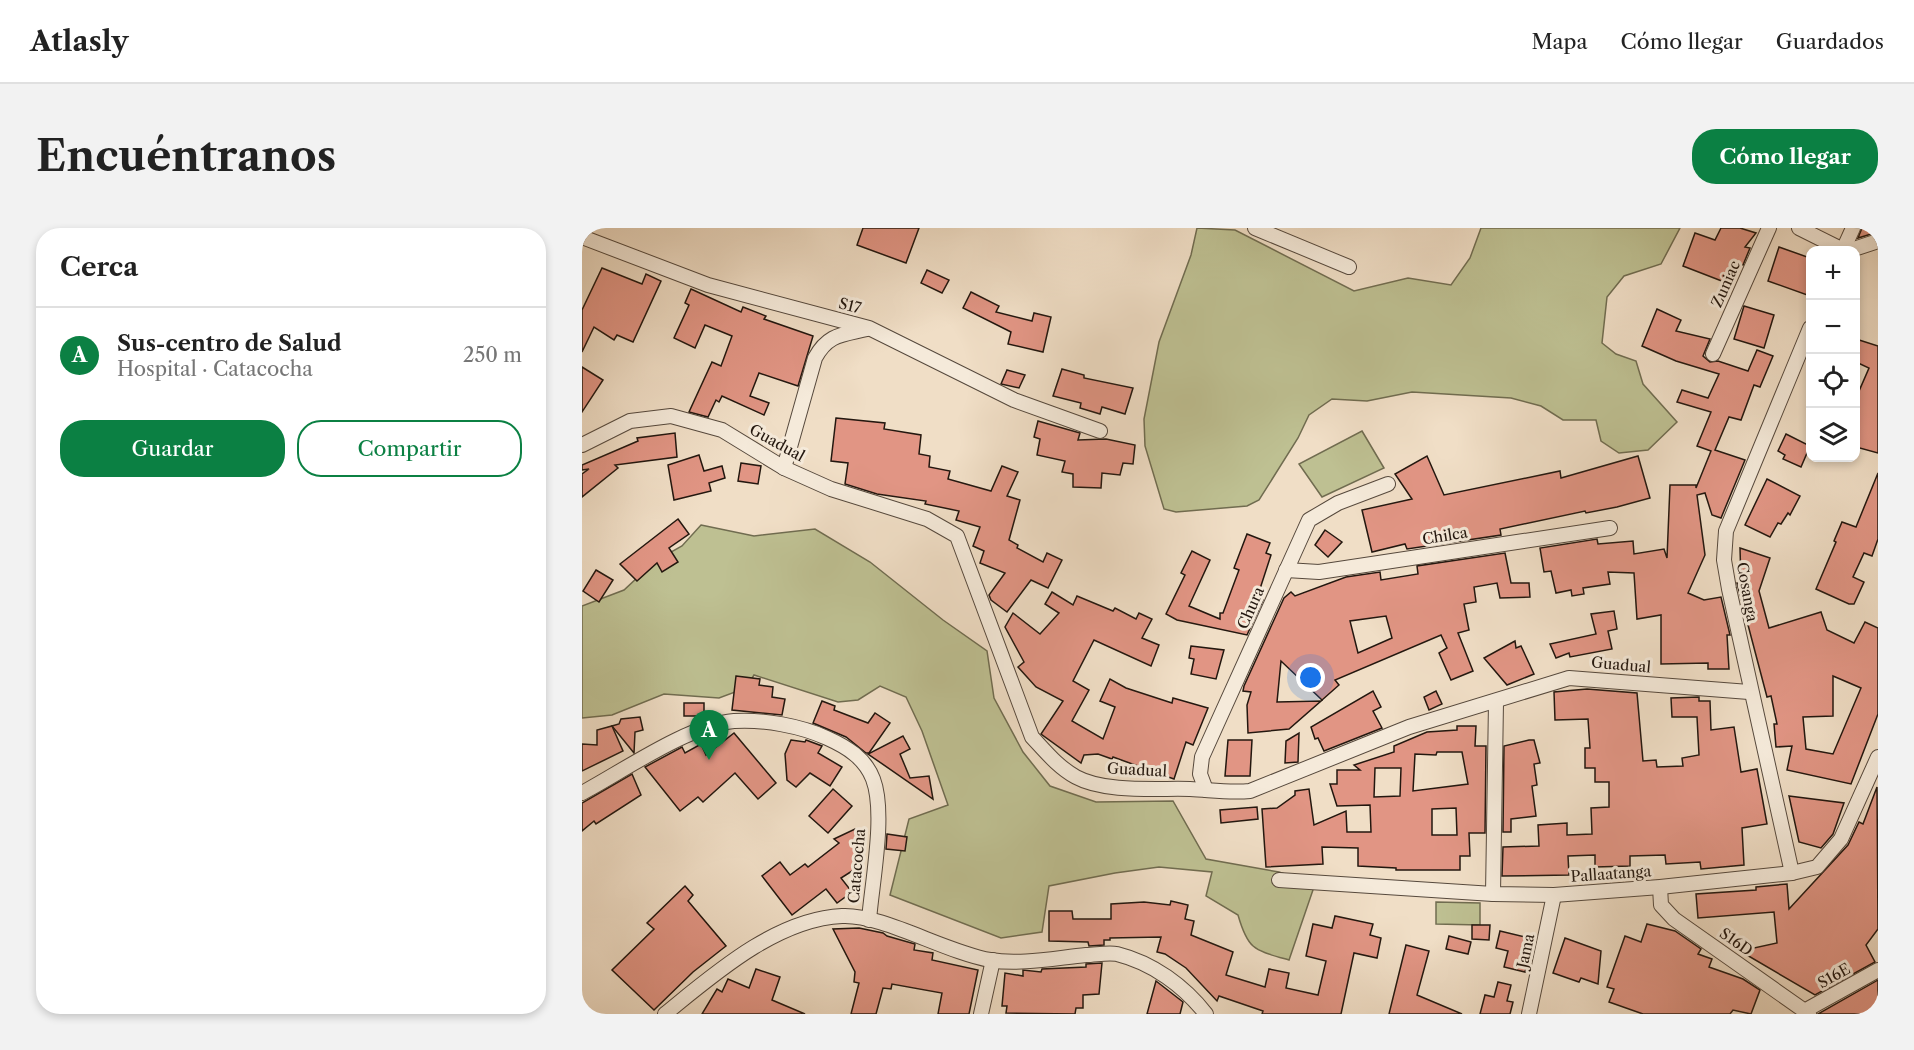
<!DOCTYPE html>
<html lang="es">
<meta charset="utf-8">
<style>
:root{--surface:#fff;--page:#f2f2f2;--text:#222;--muted:#767676;--line:#e0e0e0;--accent:#0b8043}
body{margin:0;font-family:"Libre Caslon Text",serif;background:var(--page);color:var(--text)}
.controls{position:absolute;right:18px;top:18px;display:grid;overflow:hidden;border-radius:12px;box-shadow:0 3px 9px #0003}
.controls button{width:54px;height:54px;display:grid;place-items:center;padding:0;border:0;border-bottom:2px solid var(--line);background:var(--surface);color:var(--text);font:30px sans-serif}
.you{position:absolute;left:729px;top:450px;width:21px;height:21px;margin:-15px;border:4px solid #fff;border-radius:50%;background:#1a73e8;box-shadow:0 0 0 9px #1a73e833}
.badge{display:grid;place-items:center;width:39px;height:39px;border-radius:50%;background:var(--accent);color:#fff;font-size:20px;font-weight:700}
.pin{position:absolute;translate:-50% -50px;filter:drop-shadow(0 2px 3px #0008)}
.pin::after{content:'';position:absolute;top:32px;width:21px;height:18px;background:inherit;clip-path:polygon(0 0,100% 0,50% 100%)}
.list{margin:0;padding:0;list-style:none}
h2{display:flex;justify-content:space-between;align-items:center;height:78px;margin:0;padding:0 24px;font-size:26px}
h2 small{font-size:20px;font-weight:400;color:var(--muted)}
.list li{display:grid;grid-template-columns:39px 1fr auto;gap:18px;align-items:center;box-sizing:border-box;height:96px;padding:0 24px;border-top:2px solid var(--line)}
.list b{display:block;font-size:22px;white-space:nowrap}
.list p{margin:0;font-size:20px;white-space:nowrap;color:var(--muted)}
.list em{font-size:20px;font-style:normal;color:var(--muted)}
.actions{display:flex;gap:12px;padding:18px 24px}
.actions a{flex:1;padding:14px 0;border:2px solid var(--accent);border-radius:24px;text-align:center;font-size:21px;color:var(--accent)}
.actions .main{background:var(--accent);color:#fff}
.icon{flex:none;width:33px;height:33px;fill:none;stroke:currentColor;stroke-width:2;stroke-linecap:round;stroke-linejoin:round}
.map{position:relative;flex:none;width:1296px;height:786px;overflow:hidden;border-radius:24px}
header{display:flex;align-items:center;gap:36px;box-sizing:border-box;height:84px;padding:0 30px;background:var(--surface);border-bottom:2px solid var(--line)}
header strong{font-size:28px}
nav{display:flex;gap:33px;margin-inline-start:auto;font-size:21px}
.intro{display:flex;align-items:center;justify-content:space-between;box-sizing:border-box;height:144px;padding:0 36px}
h1{margin:0;font-size:42px}
.button{padding:15px 27px;border-radius:24px;background:var(--accent);color:#fff;font-size:21px;font-weight:700}
main{display:flex;gap:36px;padding:0 36px}
aside{flex:1;background:var(--surface);border-radius:24px;box-shadow:0 3px 9px #0003}
.map>svg:first-child{display:block}
.green{fill:#bec092;stroke:#706c50;stroke-width:1.5}
.building{fill:#e19584;stroke:#23170f;stroke-width:1.5;fill-rule:evenodd}
.lines{fill:none;stroke-linecap:round;stroke-linejoin:round}
.minor-casing{stroke:#56493d;stroke-width:16}
.minor{stroke:#f5eada;stroke-width:14}
.labels{text-anchor:middle;stroke-width:6;stroke-linejoin:round;paint-order:stroke}
.street-label{font-size:15px;fill:#23170f;stroke:#f5eada}
</style>
<header>
<strong>Atlasly</strong>
<nav><a>Mapa</a><a>Cómo llegar</a><a>Guardados</a></nav>
</header>
<div class="intro"><h1>Encuéntranos</h1><a class="button">Cómo llegar</a></div>
<main>
<aside>
<h2>Cerca<small></small></h2>
<ul class="list">
<li><span class="badge">A</span><div><b>Sus-centro de Salud</b><p>Hospital · Catacocha</p></div><em>250 m</em></li>
</ul>
<div class="actions"><a class="main">Guardar</a><a>Compartir</a></div>
</aside>
<div class="map">
<svg width="1296" height="786" viewBox="0 0 1296 786">
<rect width="100%" height="100%" fill="#f0dec6"/>
<filter id="stains"><feTurbulence type="fractalNoise" baseFrequency=".00333" numOctaves="4"/><feColorMatrix values="0 0 0 0 .2 0 0 0 0 .09 0 0 0 0 .02 0 0 0 .5 -.17"/></filter>
<radialGradient id="worn" r=".72"><stop offset=".6" stop-color="#630" stop-opacity="0"/><stop offset="1" stop-color="#630" stop-opacity=".3"/></radialGradient>
<g class="green">
<polygon points="615,0 653,2 772,63 826,50 869,57 888,30 899,0 1098,0 1079,36 1042,48 1025,69 1020,115 1034,126 1054,133 1061,156 1095,194 1066,222 1037,225 1019,213 1014,192 981,192 959,178 929,170 830,164 785,173 750,171 727,187 716,210 677,272 665,278 594,284 582,281 563,218 562,191 577,114 609,27"/>
<polygon points="780,203 802,240 740,269 717,236"/>
<path d="M119,297L172,308L233,301L288,334L361,392L405,423L412,470L441,524L468,558L514,574L591,573L624,631L697,644L733,656L707,732C672,722 666,722 656,687L624,668L630,644L577,639L533,645L467,658L460,704L419,710L308,667L327,591L366,577L340,503L324,469L298,458L276,472L256,474L172,447L164,460L137,470L82,466L30,487L0,490V378L42,362L73,333L100,318Z"/>
<polygon points="854,674 898,675 898,697 854,696"/>
</g>
<g class="building">
<polygon points="281,0 337,0 324,35 275,17"/>
<polygon points="1139,0 1158,0 1174,5 1163,19 1168,20 1161,37 1157,36 1150,57 1101,38 1113,5 1133,12"/>
<polygon points="1280,0 1296,0 1296,4 1276,10"/>
<polygon points="1197,19 1228,30 1228,68 1186,53"/>
<polygon points="20,40 60,56 64,46 79,53 51,114 35,107 32,112 12,99 0,124 0,82"/>
<polygon points="345,42 367,52 360,65 339,55"/>
<polygon points="109,61 159,84 161,79 184,88 182,91 231,108 216,158 177,145 168,168 187,175 182,187 140,168 137,174 134,172 126,189 107,184 130,134 139,138 150,108 123,97 113,120 92,110 107,77 103,75"/>
<polygon points="389,64 417,78 414,84 450,93 452,85 469,89 461,124 426,116 429,104 381,80"/>
<polygon points="1162,78 1192,87 1182,120 1152,111"/>
<polygon points="1075,81 1099,92 1094,103 1128,111 1121,128 1128,134 1136,133 1166,143 1175,122 1191,128 1178,159 1172,157 1159,192 1147,189 1133,222 1163,232 1139,290 1130,287 1123,265 1115,267 1123,327 1106,365 1122,372 1139,369 1148,407 1145,407 1147,441 1126,441 1126,435 1079,436 1079,387 1055,391 1052,345 1026,344 1028,356 1001,360 1002,366 990,368 989,362 974,365 969,343 962,344 958,320 1015,311 1016,316 1051,313 1052,326 1082,321 1085,330 1088,257 1114,257 1114,260 1129,223 1115,218 1129,184 1095,174 1100,162 1126,170 1137,146 1094,133 1060,118"/>
<polygon points="1274,111 1296,118 1296,225 1274,219 1274,162 1277,163 1287,140 1274,134"/>
<polygon points="0,139 21,152 0,184"/>
<polygon points="480,141 502,147 502,150 551,160 543,186 520,179 518,186 498,180 499,175 471,168"/>
<polygon points="425,142 443,147 437,160 419,156"/>
<polygon points="254,190 303,195 302,201 339,207 337,226 348,228 347,239 368,243 366,251 409,263 420,238 436,244 425,268 438,272 427,312 436,317 435,320 461,334 465,325 480,332 466,360 449,352 425,384 409,372 407,367 423,345 398,335 402,323 391,318 398,299 374,292 377,283 343,276 344,273 295,266 263,256 266,235 249,233"/>
<polygon points="456,193 498,205 496,212 524,211 553,217 551,236 541,235 538,247 520,245 519,260 491,259 491,246 480,244 483,233 455,227 458,211 452,209"/>
<polygon points="93,205 95,229 33,237 36,240 0,269 0,246 7,241 0,242 0,237 56,213 55,210"/>
<polygon points="1204,206 1228,218 1219,239 1201,231 1203,227 1196,223"/>
<polygon points="117,227 122,243 140,238 143,250 127,255 129,263 92,272 86,237"/>
<polygon points="845,228 862,267 978,243 979,250 1056,228 1068,270 1035,279 1004,285 1003,283 918,301 919,307 825,321 823,316 790,324 780,282 830,271 813,246"/>
<polygon points="159,235 179,238 176,256 156,253"/>
<polygon points="1296,245 1296,311 1290,328 1282,325 1271,349 1282,354 1272,376 1267,376 1234,361 1254,314 1252,313 1260,294 1274,299"/>
<polygon points="1185,251 1218,268 1208,287 1206,285 1199,296 1196,295 1188,309 1163,297"/>
<polygon points="96,291 107,306 87,320 96,334 80,344 75,335 55,353 38,336"/>
<polygon points="743,302 760,314 746,329 733,317"/>
<polygon points="665,306 688,315 684,325 689,327 675,370 681,372 665,407 595,392 584,386 603,347 599,345 610,323 628,332 607,378 638,391 638,385 641,385 657,342 652,340"/>
<path d="M1158,320L1188,330L1177,363L1187,400L1239,384L1245,402L1272,415L1283,394L1296,400V486L1269,556L1205,542L1210,518L1194,519L1192,496H1195L1189,468L1185,469L1156,359L1155,355L1159,354ZM1251,448L1279,460L1251,526L1224,521L1221,489L1251,488Z"/>
<path d="M923,325L929,355H947L948,369L918,370L915,355L892,359L894,374L882,376L887,402L876,405L891,443L869,452L857,425L865,420L859,407L753,452L757,457L740,472L699,433L695,474L739,473L707,501L666,505L665,477L669,464L661,463L662,458L702,370L709,364L713,368L764,349L798,344L799,352L836,346L835,338ZM804,388L810,410L776,425L768,393Z"/>
<polygon points="14,342 31,352 17,374 1,363"/>
<polygon points="470,364 491,377 495,368 531,383 533,380 554,391 557,385 570,391 560,410 577,417 569,438 512,412 491,453 507,462 490,493 521,511 533,479 518,473 528,451 544,460 590,475 591,470 626,480 611,517 604,514 592,551 531,529 530,531 516,526 502,527 499,535 459,506 481,473 454,459 436,439 442,434 423,399 431,385 458,406 477,385 463,376"/>
<polygon points="1032,383 1035,401 1026,403 1030,421 988,429 987,425 974,430 968,416 1014,406 1009,386"/>
<polygon points="933,413 934,420 939,418 952,446 925,457 902,430"/>
<polygon points="609,418 642,422 634,451 609,446 612,431 607,430"/>
<polygon points="154,448 178,451 177,457 191,459 190,469 203,471 200,487 150,482"/>
<polygon points="1005,461 1055,465 1061,533 1074,532 1075,539 1101,538 1100,530 1117,527 1115,489 1090,489 1089,470 1117,469 1117,473 1128,473 1129,502 1152,499 1159,544 1175,541 1185,596 1160,600 1162,637 1119,641 1118,634 1084,636 1083,627 1048,628 1048,638 1013,639 1013,627 986,628 987,647 920,648 921,619 957,618 956,597 985,595 985,607 1010,606 1009,580 1027,579 1027,554 1013,554 1013,540 1003,540 1003,520 1008,520 1006,491 973,492 972,464"/>
<polygon points="791,463 799,479 791,483 800,500 742,523 736,510 733,511 729,499"/>
<polygon points="854,463 860,476 847,482 842,469"/>
<polygon points="240,473 253,478 252,482 286,495 293,485 308,495 287,525 284,525 264,509 231,495"/>
<rect x="102" y="475" width="20" height="13"/>
<polygon points="58,489 61,502 53,504 52,525 30,498 37,496 39,491"/>
<polygon points="30,498 41,523 0,543 0,516 15,517 15,502"/>
<path d="M875,498H894L893,518H904L903,605H887L888,628H878V642H814V640L776,638V620L740,619L741,636L684,639L680,581L695,580L713,567V563L727,561L732,597L764,583L765,604H789L788,577L755,578L748,556H755V542H778L772,537L812,524V518L845,504L875,502ZM855,524H880L886,556L831,563L833,526L854,527ZM793,540H819L818,568L792,569ZM874,580L875,607H850V581Z"/>
<polygon points="152,505 194,555 176,571 153,545 121,574 116,569 98,583 63,539 100,519 103,525 119,516 124,527"/>
<polygon points="717,505 716,534 703,535 704,513"/>
<polygon points="321,508 328,521 318,526 328,550 347,548 351,571 286,526"/>
<polygon points="209,512 223,514 224,512 240,518 236,525 260,539 248,558 228,545 214,559 205,552 203,526"/>
<polygon points="646,512 670,512 668,548 643,548"/>
<polygon points="947,512 952,512 958,535 952,536 955,557 950,558 954,588 929,591 929,604 921,604 922,518"/>
<polygon points="50,546 59,567 14,596 12,593 0,603 0,575"/>
<polygon points="1295,559 1296,701 1284,717 1293,734 1233,767 1158,723 1195,715 1192,684 1116,690 1114,666 1174,662 1174,659 1205,656 1207,681 1266,617 1277,594 1281,596"/>
<polygon points="251,561 270,578 246,605 227,588"/>
<polygon points="1207,568 1262,575 1251,606 1239,620 1217,614"/>
<polygon points="675,579 676,591 639,595 638,582"/>
<polygon points="273,601 279,618 278,638 259,650 270,664 255,675 244,661 210,687 180,648 198,634 208,647 223,636 226,639 257,615 252,611"/>
<polygon points="305,606 325,609 323,623 304,621"/>
<polygon points="103,658 111,667 106,673 144,718 111,744 72,782 30,742 72,701 65,695"/>
<polygon points="589,673 606,677 603,691 612,693 609,707 651,724 644,747 683,759 687,741 707,745 704,760 736,767 744,733 724,728 731,696 750,700 753,688 791,696 788,707 799,710 795,730 772,725 759,786 680,786 681,783 637,768 635,773 604,740 583,726 575,724 579,709 528,710 528,712 522,712 522,717 507,718 506,714 467,713 467,683 490,683 491,691 529,691 529,676 562,674 588,677"/>
<polygon points="1065,696 1093,703 1119,721 1116,726 1130,731 1127,739 1161,751 1178,762 1169,786 1151,782 1148,786 1061,786 1027,774 1032,761 1025,759 1043,708 1059,714"/>
<polygon points="890,697 908,697 907,712 890,711"/>
<polygon points="277,700 301,705 305,708 333,716 332,722 351,725 350,732 396,742 387,786 356,786 360,765 310,756 309,761 301,760 294,786 269,786 277,755 272,754 273,744 251,701"/>
<polygon points="918,703 951,711 943,744 922,739 926,723 914,720"/>
<polygon points="867,708 889,714 886,726 864,721"/>
<polygon points="983,710 1019,723 1016,756 999,750 997,754 971,745"/>
<polygon points="824,717 847,723 835,767 880,786 807,786"/>
<polygon points="520,735 517,766 501,767 501,780 494,780 493,786 424,785 425,778 420,778 423,745 441,748 441,742 459,744 460,741 504,739 504,736"/>
<polygon points="174,741 198,749 190,772 223,786 120,786 135,761 140,764 146,751 167,760"/>
<polygon points="1296,752 1296,786 1236,786"/>
<polygon points="574,753 601,774 598,786 565,786"/>
<polygon points="916,754 929,757 925,773 931,774 928,786 898,786 903,767 912,769"/>
</g>
<g class="lines">
<defs>
<g id="minor">
<polyline points="673,0 767,39"/>
<polyline points="1217,0 1261,22 1269,22 1296,13"/>
<polyline points="0,9 126,57 287,100 432,172 518,203"/>
<polyline points="1261,22 1271,0"/>
<polyline points="1131,126 1187,0"/>
<path d="M0,217L48,193L89,188L140,202L202,240L249,261L345,291L375,308L450,509C464,524 476,539 494,549C523,565 576,560 608,561C629,562 647,565 668,563L827,499L987,450L1167,464"/>
<path d="M202,240L233,130C246,106 260,107 285,101"/>
<polyline points="704,342 737,344 1028,300"/>
<polyline points="624,562 618,546 620,529 727,292 756,275 806,256"/>
<path d="M0,565C41,543 107,497 152,493C181,491 219,498 245,510C265,519 283,530 291,551C304,585 290,654 287,692"/>
<polyline points="1210,645 1147,361 1142,332 1144,303 1228,100"/>
<polyline points="697,652 911,666 972,667 1078,659 1210,645 1235,639 1259,611 1296,529"/>
<polyline points="1078,659 1079,677 1092,691 1227,786"/>
<polyline points="911,666 914,474"/>
<polyline points="1224,782 1296,742"/>
<path d="M83,786C131,747 194,691 260,688C300,686 363,724 408,732C438,737 473,730 504,727C513,727 526,724 535,726C571,735 602,758 624,786"/>
<polyline points="399,786 411,732"/>
<polyline points="947,786 972,667"/>
</g>
</defs>
<use href="#minor" class="minor-casing"/>
<use href="#minor" class="minor"/>
</g>
<g class="labels">
<g class="street-label">
<text transform="translate(1144 56) rotate(-66)" y="5">Zuniac</text>
<text transform="translate(268 78) rotate(14)" y="5">S17</text>
<text transform="translate(195 215) rotate(29)" y="5">Guadual</text>
<text transform="translate(863 308) rotate(-9)" y="5">Chilca</text>
<text transform="translate(1165 364) rotate(80)" y="5">Cosanga</text>
<text transform="translate(669 380) rotate(-66)" y="5">Chura</text>
<text transform="translate(1039 437) rotate(5)" y="5">Guadual</text>
<text transform="translate(555 542) rotate(3)" y="5">Guadual</text>
<text transform="translate(275 638) rotate(-85)" y="5">Catacocha</text>
<text transform="translate(1029 646) rotate(-4)" y="5">Pallaatanga</text>
<text transform="translate(1154 714) rotate(35)" y="5">S16D</text>
<text transform="translate(944 723) rotate(-78)" y="5">Jama</text>
<text transform="translate(1252 748) rotate(-29)" y="5">S16E</text>
</g>
</g>
<rect width="100%" height="100%" filter="url(#stains)"/>
<rect width="100%" height="100%" fill="url(#worn)"/>
</svg>
<div class="controls">
<button>+</button>
<button>−</button>
<button><svg class="icon" aria-label="locate" viewBox="0 0 24 24"><circle cx="12" cy="12" r="6"/><path d="M12 2v4M12 18v4M2 12h4M18 12h4"/></svg></button>
<button><svg class="icon" aria-label="layers" viewBox="0 0 24 24"><path d="M12 4l9 5-9 5-9-5zM3 14l9 5 9-5"/></svg></button>
</div>
<div class="you"></div>
<div class="pin badge" style="left:127px;top:532px">A</div>
</div>
</main>
